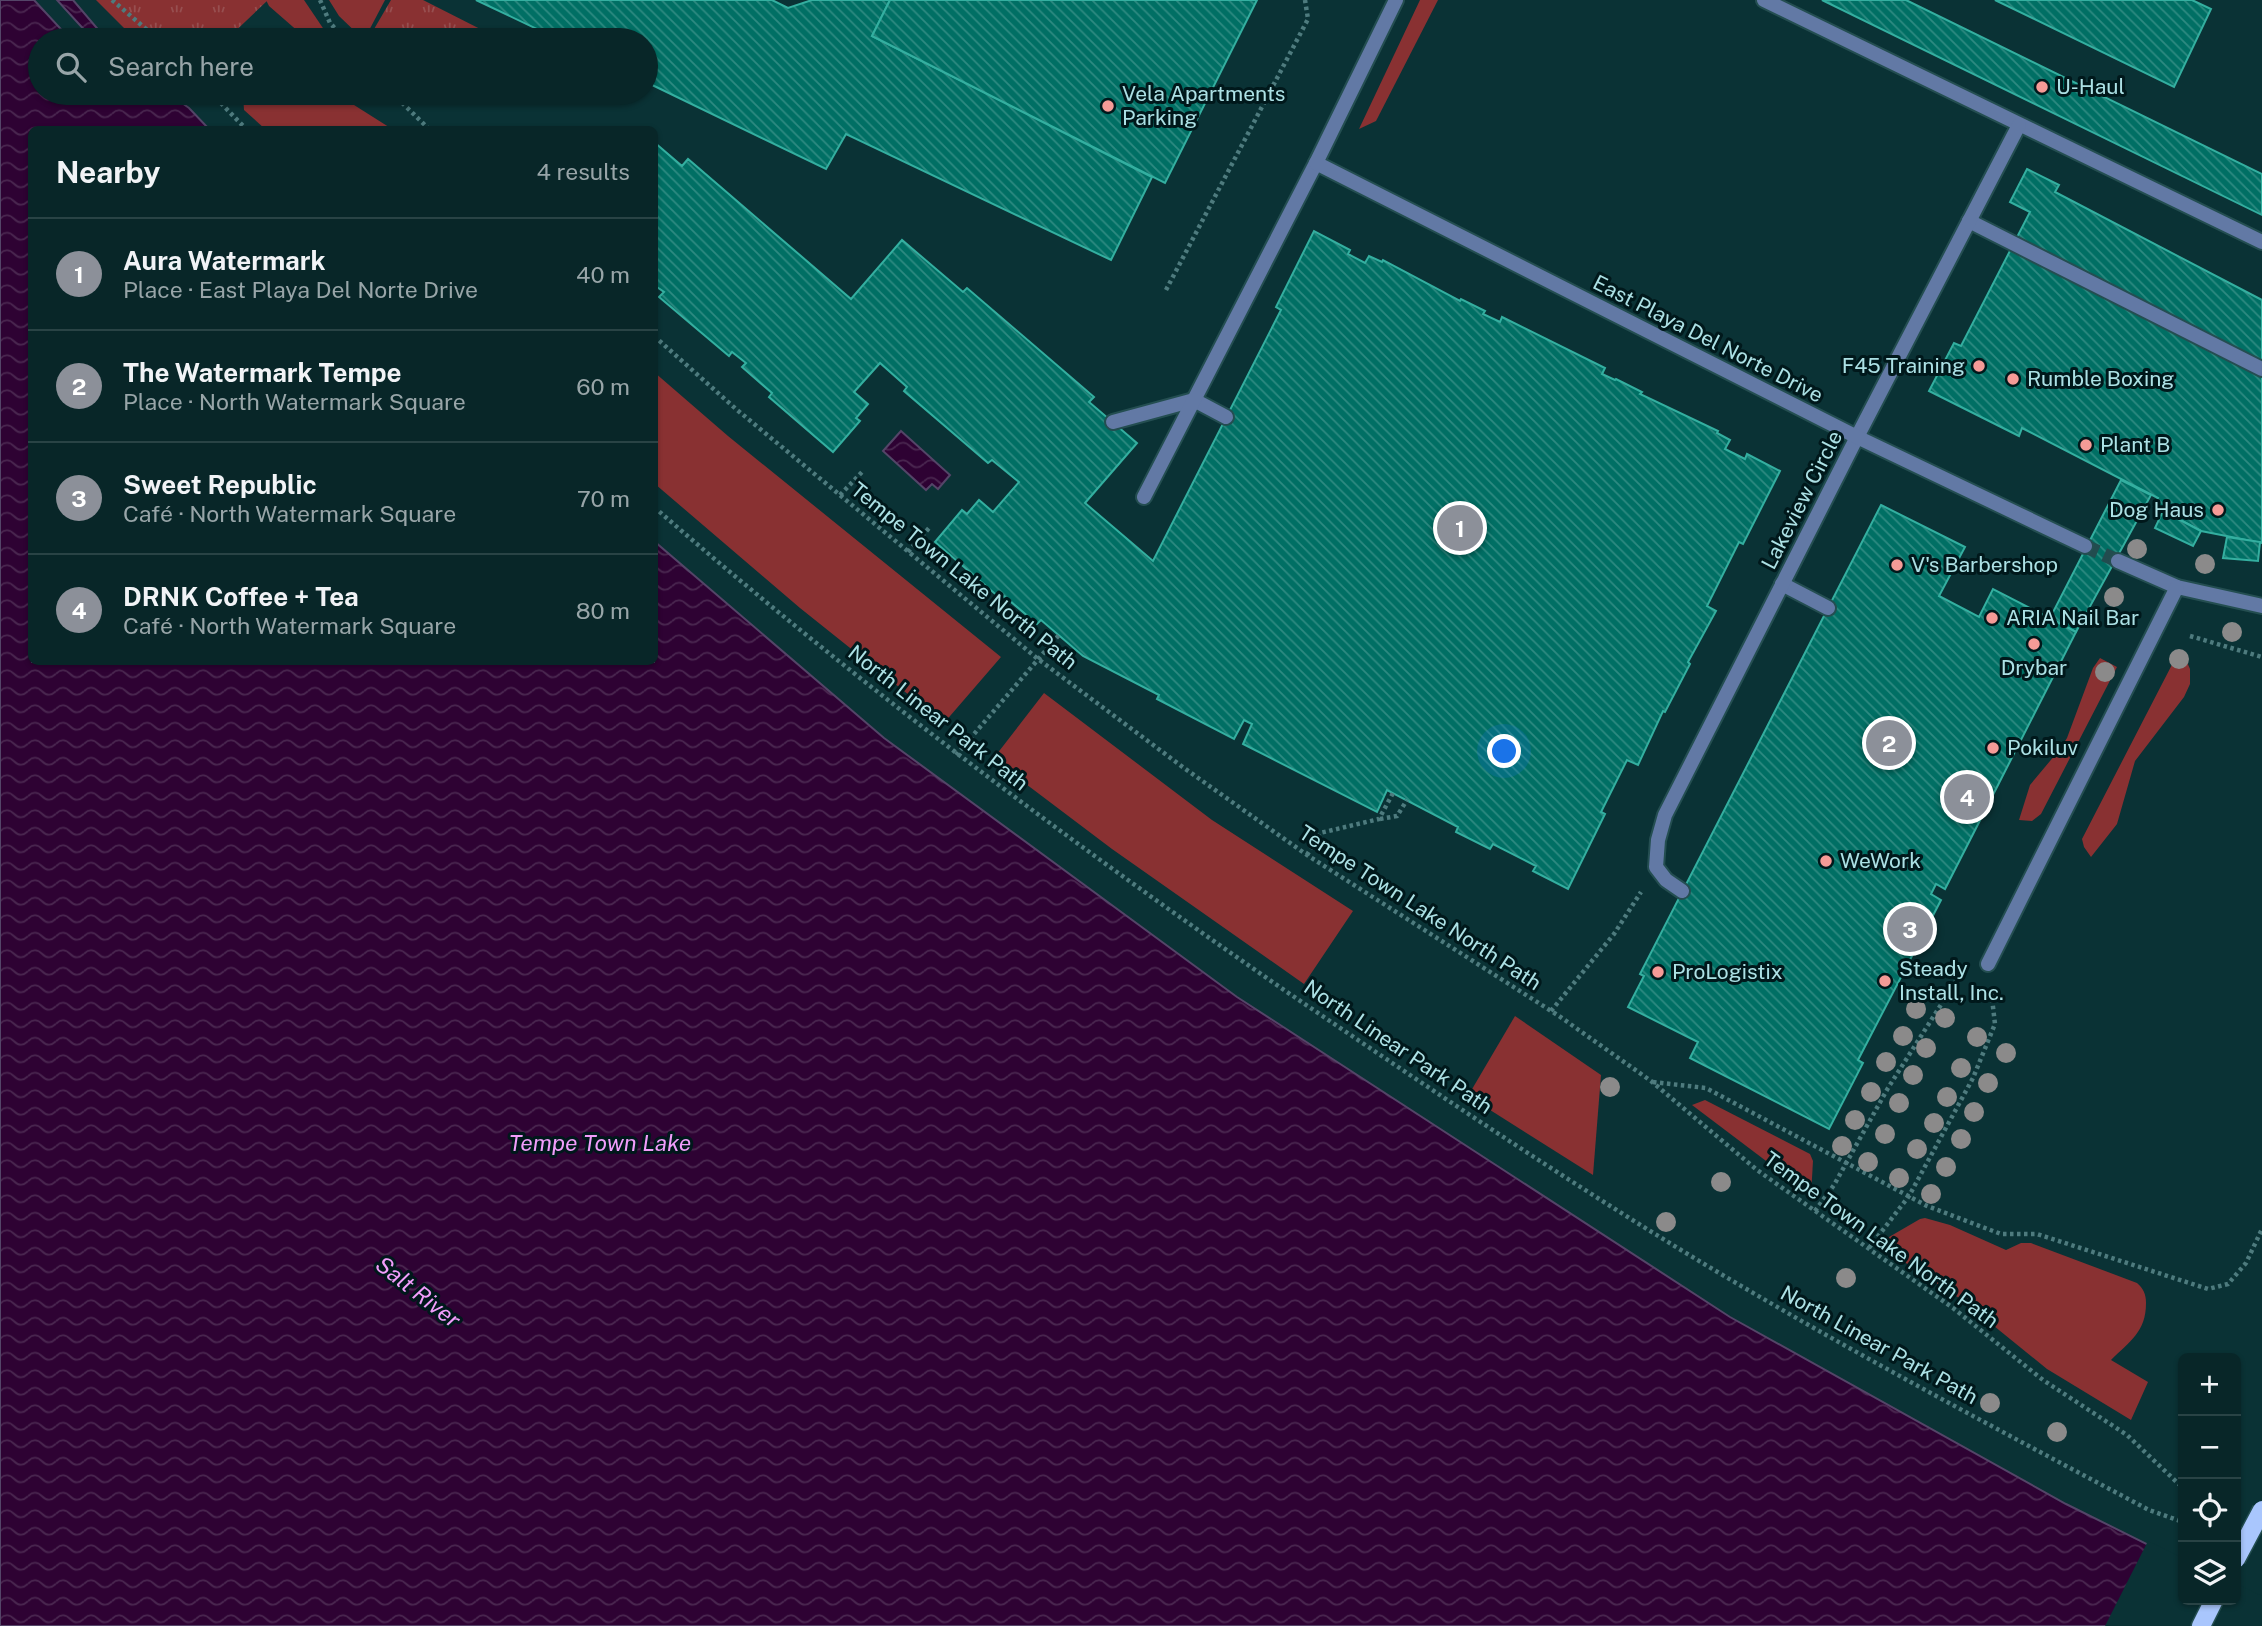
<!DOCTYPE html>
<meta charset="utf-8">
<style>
:root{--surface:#082628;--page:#112e30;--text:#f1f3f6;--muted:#98a5a8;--line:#294345;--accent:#8c9099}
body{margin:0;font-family:"Public Sans",sans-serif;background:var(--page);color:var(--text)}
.controls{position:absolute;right:21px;bottom:21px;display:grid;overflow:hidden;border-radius:10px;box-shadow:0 2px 5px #0004}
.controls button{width:63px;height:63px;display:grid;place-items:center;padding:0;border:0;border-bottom:2px solid var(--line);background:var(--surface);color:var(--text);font:35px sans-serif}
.you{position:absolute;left:1505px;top:752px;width:24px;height:24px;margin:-18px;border:5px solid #fff;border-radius:50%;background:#1a73e8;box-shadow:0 0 0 10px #1a73e833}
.badge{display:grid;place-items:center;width:46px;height:46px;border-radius:50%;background:var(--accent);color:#fff;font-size:23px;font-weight:700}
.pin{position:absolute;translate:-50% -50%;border:4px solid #fff;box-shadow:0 2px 7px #0006}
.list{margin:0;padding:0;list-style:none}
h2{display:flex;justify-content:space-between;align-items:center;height:91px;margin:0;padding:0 28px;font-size:30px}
h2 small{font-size:23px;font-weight:400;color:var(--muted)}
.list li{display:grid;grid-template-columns:46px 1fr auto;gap:21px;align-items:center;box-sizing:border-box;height:112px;padding:0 28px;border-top:2px solid var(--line)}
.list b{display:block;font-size:26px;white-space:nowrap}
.list p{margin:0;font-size:23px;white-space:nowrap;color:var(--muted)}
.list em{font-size:23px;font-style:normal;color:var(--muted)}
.icon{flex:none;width:38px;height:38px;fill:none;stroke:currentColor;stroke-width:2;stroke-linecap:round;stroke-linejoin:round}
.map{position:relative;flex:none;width:2262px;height:1626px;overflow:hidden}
.search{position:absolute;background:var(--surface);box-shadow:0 2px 5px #0004;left:28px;top:28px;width:630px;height:77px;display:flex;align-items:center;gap:18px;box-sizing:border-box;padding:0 24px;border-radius:38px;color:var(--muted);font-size:26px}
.panel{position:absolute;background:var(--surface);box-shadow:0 2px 5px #0004;left:28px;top:126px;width:630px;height:539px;border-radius:10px}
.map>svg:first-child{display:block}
.green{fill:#893132}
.park{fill:url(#park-tufts)}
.water{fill:url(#water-waves);stroke:#544568;stroke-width:2}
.pier{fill:#0a3235}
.building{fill:url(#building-back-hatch);stroke:#34afa0;stroke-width:2}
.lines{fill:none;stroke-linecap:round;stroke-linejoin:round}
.street-tunnel{stroke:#224c4f;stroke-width:14;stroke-dasharray:14 7;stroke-linecap:butt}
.lane-casing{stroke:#244e51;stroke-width:18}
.street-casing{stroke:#244e51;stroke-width:18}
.primary-casing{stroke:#244e51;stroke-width:21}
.path{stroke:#4e7b7e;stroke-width:4.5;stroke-dasharray:3.5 3.5;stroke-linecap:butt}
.lane{stroke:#6279a5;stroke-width:14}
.street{stroke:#6279a5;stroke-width:14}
.primary{stroke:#a9c6fd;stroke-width:18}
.primary-bridge-casing{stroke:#244e51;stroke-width:21;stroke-linecap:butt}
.primary-bridge{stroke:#a9c6fd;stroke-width:18}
.tree{fill:#8b8a8a}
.poi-dot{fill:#f59b97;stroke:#00181b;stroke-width:2.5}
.labels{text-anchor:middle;stroke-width:6;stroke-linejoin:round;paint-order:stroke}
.poi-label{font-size:21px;fill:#ace1e5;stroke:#00181b;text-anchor:start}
.street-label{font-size:21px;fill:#ace1e5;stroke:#00181b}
.water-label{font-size:23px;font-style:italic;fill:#f19dfb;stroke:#00181b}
</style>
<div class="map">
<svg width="2262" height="1626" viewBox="0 0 2262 1626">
<defs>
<pattern id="park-tufts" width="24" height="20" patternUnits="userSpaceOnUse" patternTransform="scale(1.75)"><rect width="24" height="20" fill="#893132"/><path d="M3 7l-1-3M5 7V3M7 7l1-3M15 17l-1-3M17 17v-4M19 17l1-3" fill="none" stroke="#974f50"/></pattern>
<pattern id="water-waves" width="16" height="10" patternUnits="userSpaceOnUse" patternTransform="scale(1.75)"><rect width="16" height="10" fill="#2e0233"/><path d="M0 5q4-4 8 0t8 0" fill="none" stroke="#4a2750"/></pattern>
<pattern id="building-back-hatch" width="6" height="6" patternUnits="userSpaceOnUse" patternTransform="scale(1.75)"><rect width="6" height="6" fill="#006f64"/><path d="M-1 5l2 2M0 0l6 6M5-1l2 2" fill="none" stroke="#2e8a81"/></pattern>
</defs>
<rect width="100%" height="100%" fill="#0a3235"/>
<g class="green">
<polygon points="266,0 304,0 331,40 308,40 269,6"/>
<polygon points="329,0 385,0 364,40 339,16"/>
<polygon points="1420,0 1438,0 1376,121 1359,129"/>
<polygon points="243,93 330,93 343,98 392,129 265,129 244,110"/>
<polygon points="654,372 728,436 1001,657 944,723 800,608 655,484"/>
<polygon points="2178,653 2186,660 2190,669 2190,684 2184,697 2135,761 2117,824 2091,857 2084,847 2082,839"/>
<polygon points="2100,658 2117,667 2041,814 2032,821 2019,820 2030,785 2060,749 2067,738 2093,668"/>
<polygon points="1044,693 1212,820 1353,911 1304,984 1112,849 993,759"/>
<polygon points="1515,1016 1601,1075 1593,1175 1468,1096"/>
<polygon points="1705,1100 1810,1154 1813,1161 1811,1195 1692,1105"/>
<path d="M1925,1218L1950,1225L2006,1250L2021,1243H2031L2137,1283C2143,1288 2146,1294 2146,1303C2146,1332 2130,1341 2111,1360L2148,1382L2131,1420L2047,1369L1962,1300L1877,1244L1920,1219Z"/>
</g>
<g class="park">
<polygon points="96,0 268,0 226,40 136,40"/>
<polygon points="391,0 423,0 492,35 488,40 375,40 370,36"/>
</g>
<g class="water">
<polygon points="0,0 34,0 71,40 40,40 40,93 168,93 189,108 209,129 32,130 32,662 654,662 655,542 884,738 1237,997 1730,1317 2066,1504 2183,1562 2183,1600 2262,1600 2262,1626 0,1626"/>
<polygon points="57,0 73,0 101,33 112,40 84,40 89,35"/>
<polygon points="901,431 950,475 938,489 932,484 926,490 883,451"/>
</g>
<polygon class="pier" points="2148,1541 2183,1558 2183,1600 2236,1600 2237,1584 2262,1596 2262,1626 2105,1626"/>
<g class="building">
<polygon points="476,0 772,0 788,8 812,0 890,0 872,36 1152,177 1111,260 846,134 826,169 646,82 646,40 560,40"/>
<polygon points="890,0 1257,0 1165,183 872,36"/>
<polygon points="1822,0 1906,0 2262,174 2262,215"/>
<polygon points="1995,0 2192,0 2211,9 2174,87"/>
<polygon points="654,142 682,166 688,159 851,299 902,240 963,292 967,288 1094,397 1089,402 1137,443 1085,503 1153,561 1281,310 1276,307 1314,231 1350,250 1348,254 1365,263 1369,256 1382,262 1383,260 1460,301 1461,299 1485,311 1483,314 1500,322 1502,317 1605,368 1602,374 1615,380 1616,379 1642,392 1640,394 1718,431 1717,433 1730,440 1725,449 1745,459 1747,454 1780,471 1743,544 1739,542 1707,606 1716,611 1688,662 1690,664 1665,712 1663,711 1638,765 1627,760 1601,812 1605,814 1568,889 1533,871 1536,866 1493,844 1490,849 1456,832 1458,827 1387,790 1377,812 1243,744 1252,724 1244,720 1234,739 1157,699 1159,695 1083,656 1041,620 1037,624 1004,596 1001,599 935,542 962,510 967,514 979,500 993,512 1019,482 992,460 988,463 904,391 907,387 880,363 854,392 868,404 856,418 860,421 833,452 769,397 772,393 742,367 746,363 732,352 729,356 659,297 664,292 654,285"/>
<polygon points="2027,169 2059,185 2055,192 2262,300 2262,543 2201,531 2154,506 2158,498 2022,428 2019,436 1929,391 1954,343 1961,346 2030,212 2010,202"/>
<polygon points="2121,480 2151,495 2076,632 2050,618"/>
<polygon points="1881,505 1965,547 1939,596 1979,617 1993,589 2076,632 1945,889 1936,884 1931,894 1941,900 1858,1060 1863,1063 1829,1129 1690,1058 1698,1042 1628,1007 1644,976 1640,974"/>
<polygon points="2163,511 2201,531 2193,546 2155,528"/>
<polygon points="2227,537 2260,542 2258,561 2223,558"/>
</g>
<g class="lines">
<polyline class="street-tunnel" points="2085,546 2118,561"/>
<defs>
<g id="lane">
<polyline points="1764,0 2262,242"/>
<polyline points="1969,221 2262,369"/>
<polyline points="1113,422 1194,400 1226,417"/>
<polyline points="1144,497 1316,163"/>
<polyline points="1782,584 1828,608"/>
<polyline points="1682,891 1666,880 1656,867 1658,840 1665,815 1857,437 2019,125"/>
</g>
<g id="street">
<polyline points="1396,0 1316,163 1857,437 2085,546"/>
<polyline points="2118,561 2177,587 2262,606"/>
<polyline points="1988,964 2177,587"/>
</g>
<polyline id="primary" points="2201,1626 2214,1600"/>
</defs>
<use href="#lane" class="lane-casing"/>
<use href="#street" class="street-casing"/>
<use href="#primary" class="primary-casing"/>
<g class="path">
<polyline points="112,0 159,40"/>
<polyline points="320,0 330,23 346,40"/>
<polyline points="211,93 247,130"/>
<polyline points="392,93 430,130"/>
<polyline points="1166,290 1308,19 1305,0"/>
<polyline points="654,336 736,409 1038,659 1184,768 1307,855 1559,1016 1651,1081 1757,1170 1953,1308 2043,1380 2127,1435 2183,1488"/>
<polyline points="840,495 863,471"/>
<path d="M654,507C855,682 1068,841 1287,992C1417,1080 1547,1168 1681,1250C1834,1343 1991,1426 2149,1510L2183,1522"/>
<polyline points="908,552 929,528"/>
<polyline points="2190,636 2262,657"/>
<polyline points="956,755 1059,635"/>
<polyline points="1380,819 1397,816 1407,800"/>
<polyline points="1307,855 1320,833 1379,819 1393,793"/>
<polyline points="1551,1011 1614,934 1641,892"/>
<polyline points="1653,1082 1706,1088 1927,1206 2001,1234 2037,1234 2208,1289 2228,1284 2246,1263 2262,1229"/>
<polyline points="1815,1211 1834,1185 1888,1088 1958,978 1963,976"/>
<polyline points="1869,1248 1909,1196 1973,1078 1995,1024 1991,990"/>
</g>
<use href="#lane" class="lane"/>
<use href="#street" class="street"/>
<use href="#primary" class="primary"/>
<defs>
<polyline id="primary-bridge" points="2236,1559 2262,1510"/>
</defs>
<use href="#primary-bridge" class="primary-bridge-casing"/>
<use href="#primary-bridge" class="primary-bridge"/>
</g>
<g class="tree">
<circle cx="2137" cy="549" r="10"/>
<circle cx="2205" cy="564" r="10"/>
<circle cx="2114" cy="597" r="10"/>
<circle cx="2232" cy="632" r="10"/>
<circle cx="2179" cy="659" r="10"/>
<circle cx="2105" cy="672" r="10"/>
<circle cx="1916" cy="1009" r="10"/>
<circle cx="1945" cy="1018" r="10"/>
<circle cx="1903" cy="1036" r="10"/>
<circle cx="1977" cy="1037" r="10"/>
<circle cx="1926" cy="1048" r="10"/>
<circle cx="2006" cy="1053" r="10"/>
<circle cx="1886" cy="1062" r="10"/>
<circle cx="1961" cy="1068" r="10"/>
<circle cx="1913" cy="1075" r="10"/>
<circle cx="1988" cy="1083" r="10"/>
<circle cx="1610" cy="1087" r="10"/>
<circle cx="1871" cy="1092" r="10"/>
<circle cx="1947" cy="1097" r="10"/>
<circle cx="1899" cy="1103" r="10"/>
<circle cx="1974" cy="1112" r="10"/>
<circle cx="1855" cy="1120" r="10"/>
<circle cx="1934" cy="1123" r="10"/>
<circle cx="1885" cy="1134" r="10"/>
<circle cx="1961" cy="1139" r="10"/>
<circle cx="1842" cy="1146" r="10"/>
<circle cx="1917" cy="1149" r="10"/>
<circle cx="1868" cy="1162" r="10"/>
<circle cx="1946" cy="1167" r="10"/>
<circle cx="1899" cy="1178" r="10"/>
<circle cx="1721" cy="1182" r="10"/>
<circle cx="1931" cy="1194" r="10"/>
<circle cx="1666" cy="1222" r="10"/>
<circle cx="1846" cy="1278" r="10"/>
<circle cx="1990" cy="1403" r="10"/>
<circle cx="2057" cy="1432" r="10"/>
</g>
<g class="poi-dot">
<circle cx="2042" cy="87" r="7"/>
<circle cx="1108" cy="106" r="7"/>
<circle cx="1979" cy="366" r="7"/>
<circle cx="2013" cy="379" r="7"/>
<circle cx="2086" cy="445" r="7"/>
<circle cx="2218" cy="510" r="7"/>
<circle cx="1897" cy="565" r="7"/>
<circle cx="1992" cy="618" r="7"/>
<circle cx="2034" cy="644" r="7"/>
<circle cx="1993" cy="748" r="7"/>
<circle cx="1826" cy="861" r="7"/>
<circle cx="1658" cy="972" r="7"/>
<circle cx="1885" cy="981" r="7"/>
</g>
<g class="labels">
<g class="poi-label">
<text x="2056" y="94">U-Haul</text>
<text x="1122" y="101">Vela Apartments<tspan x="1122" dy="24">Parking</tspan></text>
<text x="1965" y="373" text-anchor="end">F45 Training</text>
<text x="2027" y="386">Rumble Boxing</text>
<text x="2100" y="452">Plant B</text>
<text x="2204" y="517" text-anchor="end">Dog Haus</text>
<text x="1911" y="572">V's Barbershop</text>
<text x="2006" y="625">ARIA Nail Bar</text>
<text x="2034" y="675" text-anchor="middle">Drybar</text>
<text x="2007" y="755">Pokiluv</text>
<text x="1840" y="868">WeWork</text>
<text x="1899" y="976">Steady<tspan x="1899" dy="24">Install, Inc.</tspan></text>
<text x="1672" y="979">ProLogistix</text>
</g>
<g class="street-label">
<text transform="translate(1708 339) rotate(27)" y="7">East Playa Del Norte Drive</text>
<text transform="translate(1802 500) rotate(-63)" y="7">Lakeview Circle</text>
<text transform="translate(964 576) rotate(39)" y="7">Tempe Town Lake North Path</text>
<text transform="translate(938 718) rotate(38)" y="7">North Linear Park Path</text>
<text transform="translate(1420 908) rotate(33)" y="7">Tempe Town Lake North Path</text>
<text transform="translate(1398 1047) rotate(34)" y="7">North Linear Park Path</text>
<text transform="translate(1881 1240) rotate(36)" y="7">Tempe Town Lake North Path</text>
<text transform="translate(1879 1345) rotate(29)" y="7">North Linear Park Path</text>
</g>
<g class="water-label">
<text x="600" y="1151">Tempe Town Lake</text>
<text transform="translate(418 1292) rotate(38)" y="8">Salt River</text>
</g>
</g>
</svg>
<div class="controls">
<button>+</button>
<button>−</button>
<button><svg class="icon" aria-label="locate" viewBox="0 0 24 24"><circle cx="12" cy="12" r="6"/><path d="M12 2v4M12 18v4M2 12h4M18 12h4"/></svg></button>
<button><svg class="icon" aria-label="layers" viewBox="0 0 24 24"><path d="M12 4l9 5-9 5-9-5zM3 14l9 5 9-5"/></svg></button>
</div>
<div class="you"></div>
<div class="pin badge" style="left:1460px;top:528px">1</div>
<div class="pin badge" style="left:1889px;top:743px">2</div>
<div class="pin badge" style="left:1910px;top:929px">3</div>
<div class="pin badge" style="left:1967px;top:797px">4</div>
<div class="search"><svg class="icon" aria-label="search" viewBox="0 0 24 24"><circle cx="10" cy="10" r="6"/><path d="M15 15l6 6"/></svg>Search here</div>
<section class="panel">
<h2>Nearby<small>4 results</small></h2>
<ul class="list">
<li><span class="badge">1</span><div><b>Aura Watermark</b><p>Place · East Playa Del Norte Drive</p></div><em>40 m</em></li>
<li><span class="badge">2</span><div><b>The Watermark Tempe</b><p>Place · North Watermark Square</p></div><em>60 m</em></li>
<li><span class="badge">3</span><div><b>Sweet Republic</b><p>Café · North Watermark Square</p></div><em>70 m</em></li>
<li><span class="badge">4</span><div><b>DRNK Coffee + Tea</b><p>Café · North Watermark Square</p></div><em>80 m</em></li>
</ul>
</section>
</div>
